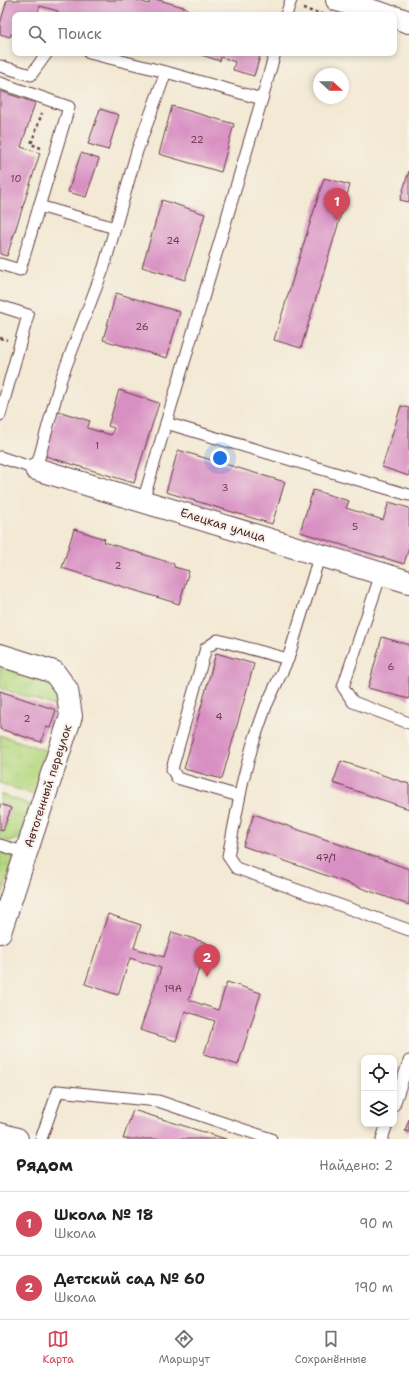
<!DOCTYPE html>
<html lang="ru">
<meta charset="utf-8">
<style>
:root{--surface:#fff;--page:#f2f2f2;--text:#202124;--muted:#757577;--line:#e0e0e0;--accent:#d1495b}
body{margin:0;font-family:"Shantell Sans",sans-serif;background:var(--page);color:var(--text)}
.controls{position:absolute;right:12px;bottom:12px;display:grid;overflow:hidden;border-radius:8px;box-shadow:0 2px 6px #0003}
.controls button{width:36px;height:36px;display:grid;place-items:center;padding:0;border:0;border-bottom:1px solid var(--line);background:var(--surface);color:var(--text);font:20px sans-serif}
.compass{position:absolute;left:313px;top:68px;width:36px;height:36px;border-radius:50%;background:var(--surface);box-shadow:0 2px 6px #0003;rotate:111deg}
.you{position:absolute;left:220px;top:458px;width:14px;height:14px;margin:-10px;border:3px solid #fff;border-radius:50%;background:#1a73e8;box-shadow:0 0 0 6px #1a73e833}
.badge{display:grid;place-items:center;width:26px;height:26px;border-radius:50%;background:var(--accent);color:#fff;font-size:13px;font-weight:700}
.pin{position:absolute;translate:-50% -33px;filter:drop-shadow(0 1px 2px #0008)}
.pin::after{content:'';position:absolute;top:21px;width:14px;height:12px;background:inherit;clip-path:polygon(0 0,100% 0,50% 100%)}
.list{margin:0;padding:0;list-style:none}
h2{display:flex;justify-content:space-between;align-items:center;height:52px;margin:0;padding:0 16px;font-size:17px}
h2 small{font-size:13px;font-weight:400;color:var(--muted)}
.list li{display:grid;grid-template-columns:26px 1fr auto;gap:12px;align-items:center;box-sizing:border-box;height:64px;padding:0 16px;border-top:1px solid var(--line)}
.list b{display:block;font-size:15px;white-space:nowrap}
.list p{margin:0;font-size:13px;white-space:nowrap;color:var(--muted)}
.list em{font-size:13px;font-style:normal;color:var(--muted)}
.icon{flex:none;width:22px;height:22px;fill:none;stroke:currentColor;stroke-width:2;stroke-linecap:round;stroke-linejoin:round}
.map{position:relative;flex:none;width:409px;height:1139px;overflow:hidden}
.search{position:absolute;background:var(--surface);box-shadow:0 2px 6px #0003;left:12px;right:12px;top:12px;height:44px;display:flex;align-items:center;gap:10px;box-sizing:border-box;padding:0 14px;border-radius:8px;color:var(--muted);font-size:15px}
.sheet{height:180px;background:var(--surface)}
nav{display:flex;justify-content:space-around;align-items:center;box-sizing:border-box;height:56px;border-top:1px solid var(--line);background:var(--surface);font-size:11px;color:var(--muted)}
nav a{display:grid;justify-items:center;gap:2px}
nav .on{color:var(--accent)}
.map>svg:first-child{display:block}
.grass{fill:url(#grass-tufts);stroke:#807c56}
.building{fill:#d88fc2}
.lines{fill:none;stroke-linecap:round;stroke-linejoin:round}
.lane-casing{stroke:#633d44;stroke-width:13}
.street-casing{stroke:#633d44;stroke-width:24}
.secondary-casing{stroke:#633d44;stroke-width:24}
.path{stroke:#633d44;stroke-width:2.5;stroke-dasharray:3 3;stroke-linecap:butt}
.lane{stroke:#fff;stroke-width:11}
.street{stroke:#fff;stroke-width:22}
.secondary{stroke:#fff;stroke-width:22}
.labels{text-anchor:middle;stroke-width:4;stroke-linejoin:round;paint-order:stroke}
.number-label{font-size:10px;fill:#6e3b51}
.street-label{font-size:12px;fill:#4a1f2b;stroke:#f7f3e8}
</style>
<div class="map">
<svg width="409" height="1139" viewBox="0 0 409 1139">
<defs>
<pattern id="grass-tufts" width="24" height="20" patternUnits="userSpaceOnUse"><rect width="24" height="20" fill="#b5d982"/><path d="M3 7l-1-3M5 7V3M7 7l1-3M15 17l-1-3M17 17v-4M19 17l1-3" fill="none" stroke="#9dba70"/></pattern>
</defs>
<rect width="100%" height="100%" fill="#f7f3e8"/>
<filter id="ink" filterUnits="userSpaceOnUse"><feTurbulence type="fractalNoise" baseFrequency=".025" numOctaves="2"/><feDisplacementMap in="SourceGraphic" scale="8" xChannelSelector="R" yChannelSelector="G"/><feConvolveMatrix kernelMatrix="1 2 1 2 8 2 1 2 1" color-interpolation-filters="sRGB"/></filter>
<filter id="wash" filterUnits="userSpaceOnUse"><feTurbulence type="fractalNoise" baseFrequency=".012" numOctaves="4" result="noise"/><feDisplacementMap in="SourceGraphic" scale="16" xChannelSelector="R" yChannelSelector="G"/><feGaussianBlur stdDeviation="0.9" result="paint"/><feColorMatrix in="noise" values="0 0 0 0 0 0 0 0 0 0 0 0 0 0 0 0 0 1.4 0 .05"/><feComposite in="paint" operator="in"/></filter>
<g filter="url(#wash)">
<rect width="100%" height="100%" fill="#f3e9d4"/>
<g class="grass">
<polygon points="0,667 49,684 56,688 64,709 0,688"/>
<polygon points="0,735 51,752 36,796 0,783"/>
<polygon points="0,794 34,806 20,839 9,841 0,840 0,830 3,831 10,808 0,804"/>
<polygon points="0,850 14,858 0,901"/>
</g>
<g id="blocks">
<g class="building">
<polygon points="7,0 136,0 149,4 150,0 159,0 187,8 185,15 57,15 58,11 40,6 37,15 15,15 15,35 11,34 10,37 0,34 0,24"/>
<polygon points="195,53 261,53 254,76 233,70 235,62 221,57 220,61"/>
<polygon points="0,91 35,103 21,147 40,153 7,256 0,254"/>
<polygon points="172,106 234,124 221,172 159,154"/>
<polygon points="100,109 119,115 108,150 88,144"/>
<polygon points="81,153 99,159 86,197 68,192"/>
<polygon points="409,171 409,202 400,200"/>
<polygon points="324,178 350,185 301,348 274,340"/>
<polygon points="162,200 205,214 185,280 142,267"/>
<polygon points="116,293 180,312 167,358 103,340"/>
<polygon points="119,390 159,403 134,483 45,456 58,411 90,421 87,428 111,435 114,428 108,426"/>
<polygon points="401,406 409,408 409,476 382,467"/>
<polygon points="178,450 285,482 272,524 166,492"/>
<polygon points="313,490 349,501 346,508 383,520 389,502 409,508 409,547 404,564 300,532"/>
<polygon points="74,529 105,539 104,542 174,564 174,567 189,571 179,604 62,568"/>
<polygon points="382,637 409,645 409,699 368,688"/>
<polygon points="216,653 254,664 222,779 184,769"/>
<polygon points="0,691 56,710 50,728 46,727 41,742 0,729"/>
<polygon points="341,761 409,784 409,809 333,783"/>
<polygon points="0,804 11,808 3,831 0,830"/>
<polygon points="254,814 409,869 409,905 243,846"/>
<polygon points="108,914 141,925 134,948 164,957 172,932 207,943 189,1000 218,1010 227,982 261,993 238,1065 204,1054 215,1021 185,1011 176,1041 140,1030 161,968 130,958 118,995 85,984"/>
<polygon points="133,1110 226,1139 123,1139"/>
<polygon points="409,1119 409,1132 405,1131"/>
</g>
</g>
</g>
<g filter="url(#ink)">
<use href="#blocks" fill-opacity="0" stroke="#633d44" stroke-width="1"/>
<g class="lines">
<defs>
<g id="lane">
<polyline points="286,15 291,0"/>
<polyline points="89,53 166,72 262,99 275,53"/>
<polyline points="0,66 31,75 47,53"/>
<polyline points="0,83 69,107 20,270 0,264"/>
<polyline points="39,206 115,228"/>
<polyline points="0,306 28,315 0,415"/>
<polyline points="166,423 409,495"/>
<polyline points="0,457 36,469 61,379 104,267 137,151 166,72"/>
<polyline points="143,501 262,99"/>
<polyline points="320,554 288,659 266,706 253,743 243,780 228,856 236,868 409,930"/>
<polyline points="381,574 343,687 353,702 409,723"/>
<polyline points="239,796 177,778 172,769 206,648 218,640 288,659"/>
<polyline points="0,845 26,853"/>
<polyline points="394,1105 409,1061"/>
<polyline points="41,1139 58,1091 158,1101 271,1139"/>
<polyline points="382,1139 387,1124"/>
</g>
<g id="street">
<polyline points="36,469 409,582"/>
<polyline points="0,655 54,672 67,690 71,716 0,932"/>
<polyline points="0,1134 17,1139"/>
</g>
<g id="secondary">
<polyline points="337,0 386,15"/>
<polyline points="394,17 409,22"/>
</g>
</defs>
<use href="#lane" class="lane-casing"/>
<use href="#street" class="street-casing"/>
<use href="#secondary" class="secondary-casing"/>
<g class="path">
<polyline points="303,9 322,14"/>
<polyline points="41,148 31,144 42,113"/>
<polyline points="0,338 7,340"/>
</g>
<use href="#lane" class="lane"/>
<use href="#street" class="street"/>
<use href="#secondary" class="secondary"/>
</g>
</g>
<g class="labels">
<g class="number-label">
<text x="197" y="143">22</text>
<text x="16" y="182">10</text>
<text x="173" y="244">24</text>
<text x="142" y="330">26</text>
<text x="97" y="449">1</text>
<text x="225" y="491">3</text>
<text x="355" y="530">5</text>
<text x="118" y="569">2</text>
<text x="391" y="670">6</text>
<text x="219" y="720">4</text>
<text x="27" y="722">2</text>
<text x="326" y="861">47/1</text>
<text x="173" y="992">19А</text>
</g>
<g class="street-label">
<text transform="translate(223 525) rotate(17)" y="4">Елецкая улица</text>
<text transform="translate(48 786) rotate(-72)" y="4">Автогенный переулок</text>
</g>
</g>
</svg>
<div class="controls">
<button><svg class="icon" aria-label="locate" viewBox="0 0 24 24"><circle cx="12" cy="12" r="6"/><path d="M12 2v4M12 18v4M2 12h4M18 12h4"/></svg></button>
<button><svg class="icon" aria-label="layers" viewBox="0 0 24 24"><path d="M12 4l9 5-9 5-9-5zM3 14l9 5 9-5"/></svg></button>
</div>
<svg class="compass" viewBox="-18 -18 36 36"><path d="M0-13l5 13h-10z" fill="#e53935"/><path d="M0 13l5-13h-10z" fill="#757577"/></svg>
<div class="you"></div>
<div class="pin badge" style="left:337px;top:221px">1</div>
<div class="pin badge" style="left:207px;top:977px">2</div>
<div class="search"><svg class="icon" aria-label="search" viewBox="0 0 24 24"><circle cx="10" cy="10" r="6"/><path d="M15 15l6 6"/></svg>Поиск</div>
</div>
<section class="sheet">
<h2>Рядом<small>Найдено: 2</small></h2>
<ul class="list">
<li><span class="badge">1</span><div><b>Школа № 18</b><p>Школа</p></div><em>90 m</em></li>
<li><span class="badge">2</span><div><b>Детский сад № 60</b><p>Школа</p></div><em>190 m</em></li>
</ul>
</section>
<nav>
<a class="on"><svg class="icon" aria-label="map" viewBox="0 0 24 24"><path d="M3 6l6-2 6 2 6-2v14l-6 2-6-2-6 2zM9 4v14M15 6v14"/></svg>Карта</a>
<a><svg class="icon" aria-label="directions" viewBox="0 0 24 24"><path d="M12 3l9 9-9 9-9-9zM9 14v-3h6M13 9l2 2-2 2"/></svg>Маршрут</a>
<a><svg class="icon" aria-label="saved" viewBox="0 0 24 24"><path d="M7 4h10v16l-5-4-5 4z"/></svg>Сохранённые</a>
</nav>
